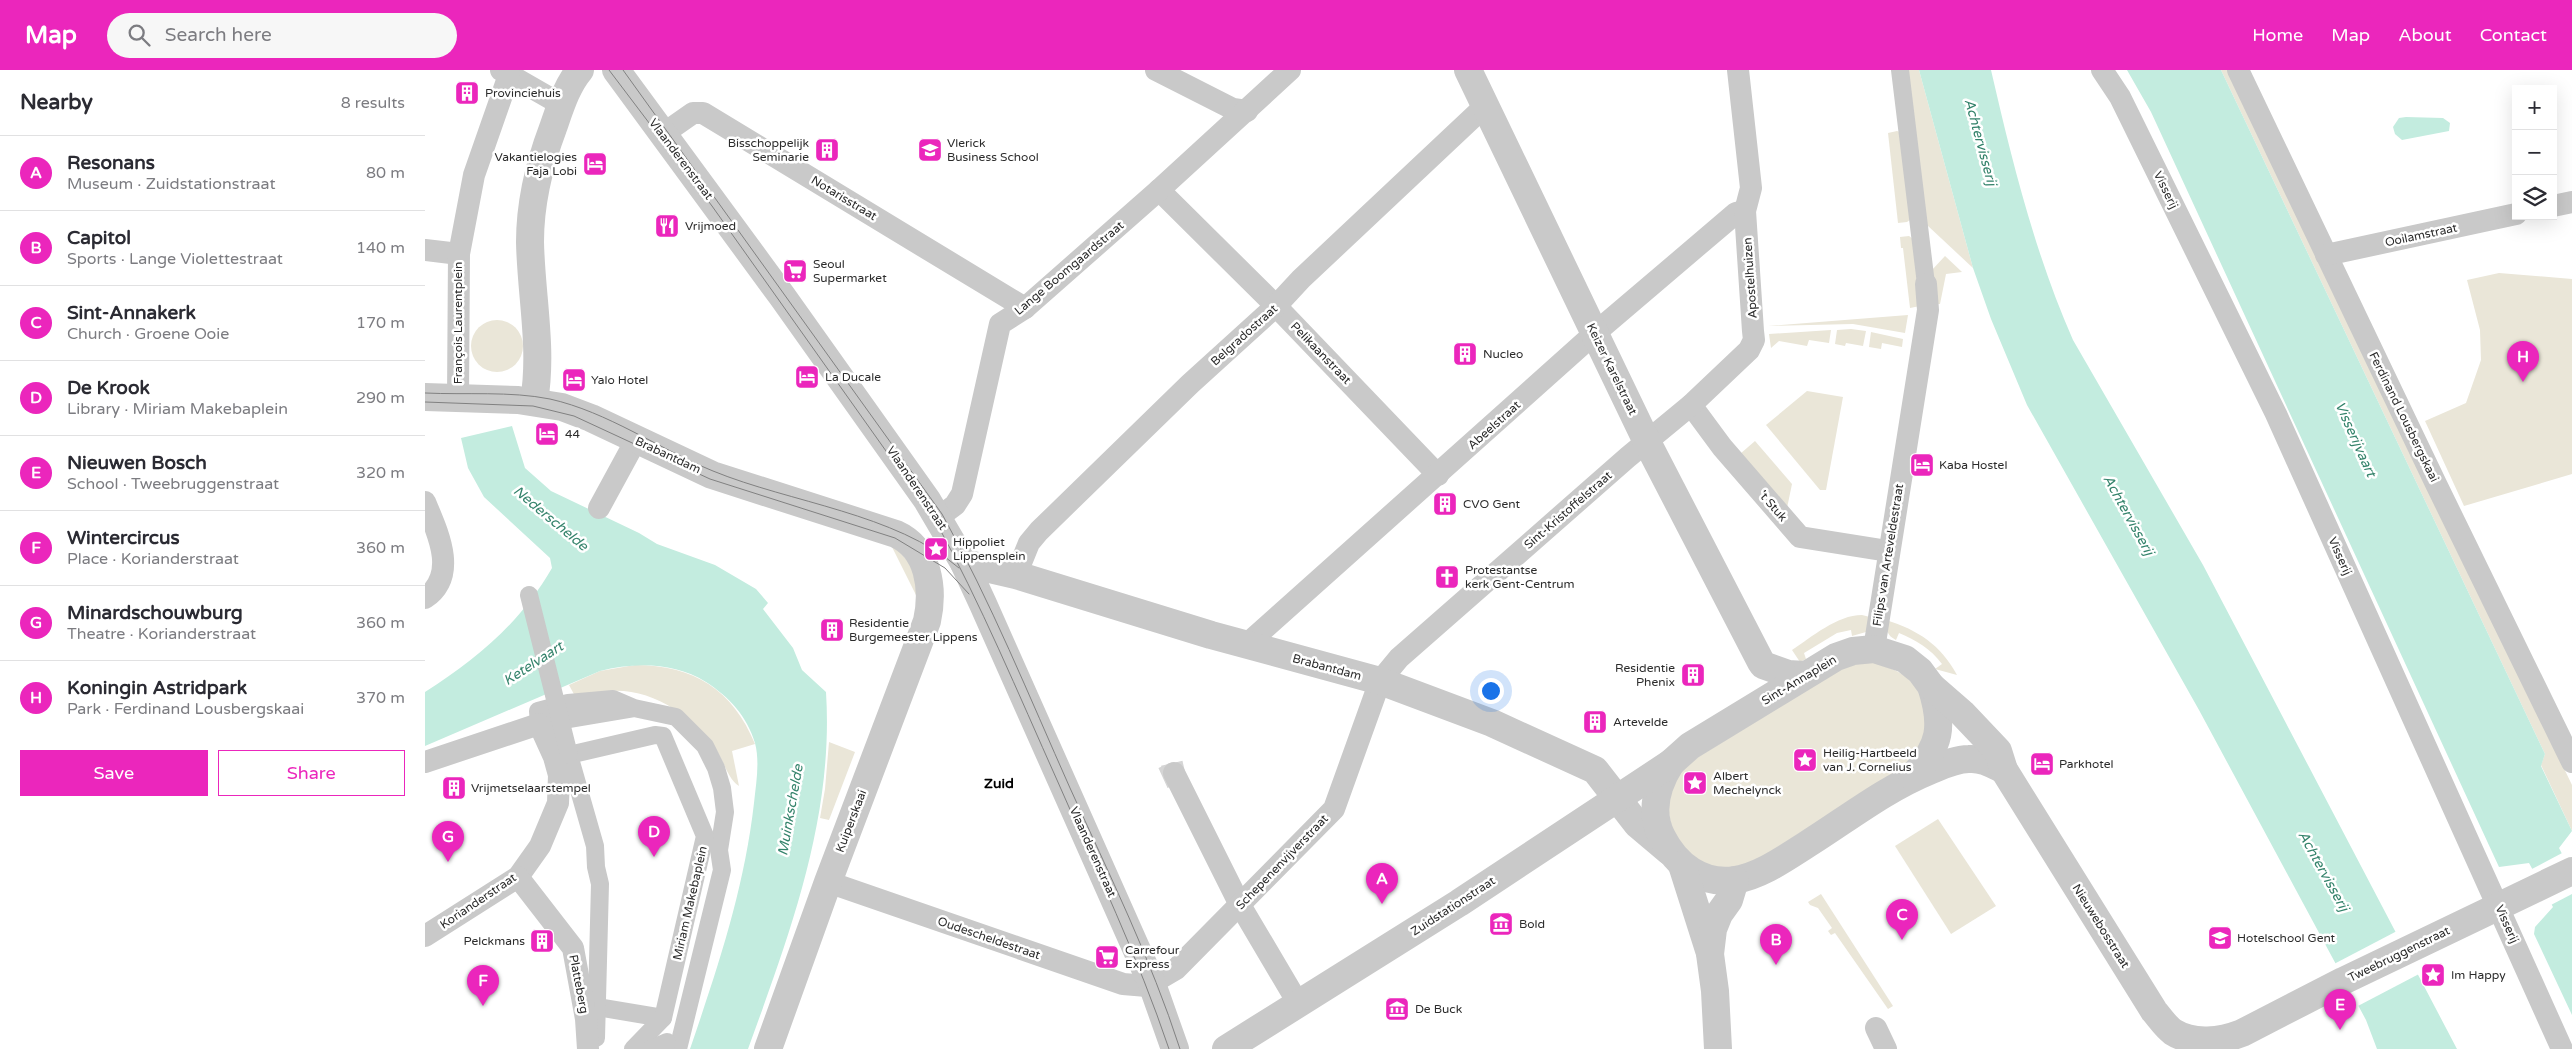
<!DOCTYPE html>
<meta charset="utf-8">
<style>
:root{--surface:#fff;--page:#f7f7f7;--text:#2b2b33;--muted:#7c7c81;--line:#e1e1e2;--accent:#eb26bc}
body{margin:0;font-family:"Varela Round",sans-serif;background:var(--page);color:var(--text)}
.controls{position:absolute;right:15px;top:15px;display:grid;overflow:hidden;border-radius:0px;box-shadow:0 5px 20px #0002}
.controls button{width:45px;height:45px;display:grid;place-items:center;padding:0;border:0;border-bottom:1px solid var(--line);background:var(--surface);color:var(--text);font:25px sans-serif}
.you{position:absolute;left:1065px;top:620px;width:18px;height:18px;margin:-12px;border:4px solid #fff;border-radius:50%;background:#1a73e8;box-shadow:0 0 0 8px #1a73e833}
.badge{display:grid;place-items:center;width:32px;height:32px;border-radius:50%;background:var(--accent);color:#fff;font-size:16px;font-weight:700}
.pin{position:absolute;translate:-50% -41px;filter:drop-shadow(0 1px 2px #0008)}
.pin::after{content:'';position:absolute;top:26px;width:18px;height:15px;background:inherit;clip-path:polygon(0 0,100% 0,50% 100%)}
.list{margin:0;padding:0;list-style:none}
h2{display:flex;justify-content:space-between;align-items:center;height:65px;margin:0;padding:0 20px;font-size:21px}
h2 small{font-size:16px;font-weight:400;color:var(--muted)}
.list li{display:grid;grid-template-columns:32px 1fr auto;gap:15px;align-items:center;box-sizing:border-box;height:75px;padding:0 20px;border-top:1px solid var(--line)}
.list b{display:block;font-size:19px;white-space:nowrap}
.list p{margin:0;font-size:16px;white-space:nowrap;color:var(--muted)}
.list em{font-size:16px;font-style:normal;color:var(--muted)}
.actions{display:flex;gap:10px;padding:15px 20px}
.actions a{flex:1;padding:11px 0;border:1px solid var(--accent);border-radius:0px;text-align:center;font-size:18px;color:var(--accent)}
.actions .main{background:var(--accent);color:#fff}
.icon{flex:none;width:28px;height:28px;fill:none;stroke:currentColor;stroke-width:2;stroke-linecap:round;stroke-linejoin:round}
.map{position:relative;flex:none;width:2147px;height:979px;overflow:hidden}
header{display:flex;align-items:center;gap:30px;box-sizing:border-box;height:70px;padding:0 25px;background:var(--accent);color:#fff}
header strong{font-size:24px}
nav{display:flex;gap:28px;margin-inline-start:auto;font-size:18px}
.search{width:350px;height:45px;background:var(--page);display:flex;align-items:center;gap:12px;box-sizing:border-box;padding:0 18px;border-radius:28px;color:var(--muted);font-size:19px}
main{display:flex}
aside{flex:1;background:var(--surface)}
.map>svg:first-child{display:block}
.green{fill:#eae6d8}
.water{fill:#c3ecdf}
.pier{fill:#fff}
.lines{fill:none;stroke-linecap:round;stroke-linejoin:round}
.minor-tunnel{stroke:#d5d5d5;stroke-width:22;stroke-dasharray:22 11;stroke-linecap:butt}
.pedestrian{stroke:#c9c9c9;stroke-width:18}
.minor{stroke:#c9c9c9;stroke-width:22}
.tertiary{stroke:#c9c9c9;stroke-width:28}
.tram{stroke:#818181;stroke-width:1}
.pedestrian-bridge{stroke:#c9c9c9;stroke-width:18}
.labels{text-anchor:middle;stroke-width:5;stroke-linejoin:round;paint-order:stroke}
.poi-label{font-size:12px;fill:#2c2c2c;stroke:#fff;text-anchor:start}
.street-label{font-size:12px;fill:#2c2c2c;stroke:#fff}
.water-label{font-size:14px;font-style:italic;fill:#34836b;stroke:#fff}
.neighbourhood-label{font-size:14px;font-weight:bold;fill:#000;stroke:#fff}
</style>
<header>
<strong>Map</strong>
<div class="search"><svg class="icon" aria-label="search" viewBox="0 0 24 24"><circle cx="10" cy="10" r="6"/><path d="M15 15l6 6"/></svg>Search here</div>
<nav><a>Home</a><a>Map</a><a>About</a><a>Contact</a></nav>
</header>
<main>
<aside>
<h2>Nearby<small>8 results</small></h2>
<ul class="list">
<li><span class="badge">A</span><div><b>Resonans</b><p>Museum · Zuidstationstraat</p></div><em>80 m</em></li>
<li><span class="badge">B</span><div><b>Capitol</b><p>Sports · Lange Violettestraat</p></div><em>140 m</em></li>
<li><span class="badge">C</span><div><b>Sint-Annakerk</b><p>Church · Groene Ooie</p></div><em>170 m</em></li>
<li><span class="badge">D</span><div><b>De Krook</b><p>Library · Miriam Makebaplein</p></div><em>290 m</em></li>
<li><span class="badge">E</span><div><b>Nieuwen Bosch</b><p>School · Tweebruggenstraat</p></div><em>320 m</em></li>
<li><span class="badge">F</span><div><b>Wintercircus</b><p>Place · Korianderstraat</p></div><em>360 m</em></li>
<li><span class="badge">G</span><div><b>Minardschouwburg</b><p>Theatre · Korianderstraat</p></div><em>360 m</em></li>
<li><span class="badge">H</span><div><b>Koningin Astridpark</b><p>Park · Ferdinand Lousbergskaai</p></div><em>370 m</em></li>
</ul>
<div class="actions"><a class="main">Save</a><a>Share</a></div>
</aside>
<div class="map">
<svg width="2147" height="979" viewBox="0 0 2147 979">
<rect width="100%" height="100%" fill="#fff"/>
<g class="green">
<polygon points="1481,0 1494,0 1548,198 1502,155"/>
<polygon points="1796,0 1803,0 2147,715 2147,761 2116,695 2120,684"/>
<polygon points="1472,61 1475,62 1486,149 1482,152 1473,153 1463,63"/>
<polygon points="1484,166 1488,169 1495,236 1485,238 1478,178 1476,178 1475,167"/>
<polygon points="1520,186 1537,202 1521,204 1515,234 1512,234 1507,200"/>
<polygon points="2074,203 2147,209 2147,404 2039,436 2000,351 2041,333 2056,290 2055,260 2042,210"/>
<polygon points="1483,245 1480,263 1428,254 1343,256"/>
<circle cx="72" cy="276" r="26"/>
<polygon points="1426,259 1441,261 1438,276 1421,273 1420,276 1410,274 1412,260"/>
<polygon points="1406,260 1404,273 1384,270 1382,276 1354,271 1346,278 1344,264"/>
<polygon points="1446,262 1478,269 1477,277 1457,273 1456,279 1444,277"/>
<polygon points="1382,321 1418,327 1401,420 1395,420 1341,355"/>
<polygon points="1330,371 1367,414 1362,438 1315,384"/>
<polygon points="467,477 470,477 491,500 494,531"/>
<path d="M1437,545L1445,547L1441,562L1427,566L1426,560L1412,563L1379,583L1381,589L1375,592L1367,580C1387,567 1412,545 1437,545Z"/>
<path d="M1461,550C1493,560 1516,575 1532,605L1510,599L1517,594C1506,579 1491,570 1474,563L1471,570C1461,565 1462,560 1461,550Z"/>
<path d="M1448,592C1474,601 1489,606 1498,633C1502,647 1502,665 1495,678C1481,704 1447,718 1423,733C1394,751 1365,769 1336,788C1322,794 1307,799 1291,797C1254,792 1233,744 1249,712C1255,701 1264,695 1273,687L1416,599L1431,594Z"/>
<path d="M210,595C269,595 308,620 330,674L307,681L314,716C303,709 299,692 292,681C269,647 228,618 185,621C174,622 162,626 151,628L144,615L175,601Z"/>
<polygon points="404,672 430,682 404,750 395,748 400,719"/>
<polygon points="1513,749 1571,836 1526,864 1470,776"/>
<polygon points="1396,824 1468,936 1463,939 1410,863 1406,865 1403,861 1407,858 1393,838 1385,835 1383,832"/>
</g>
<g class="water">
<path d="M1494,0H1566C1587,91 1610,184 1648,270L1778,495L2032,979H1952L1941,950L1774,640L1602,335L1566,249L1548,198Z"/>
<polygon points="1702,0 1796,0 2120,684 2116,696 2147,761 2134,778 2147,803 2147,945 2109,864 2110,857 2128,837 2104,793 2074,797 1726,42"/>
<polygon points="1981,47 2018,48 2025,53 2024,61 1977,70 1970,64 1968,57 1974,48"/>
<path d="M87,356L100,398L126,421L214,463L232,474L290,495L331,519L343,533L338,539L368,578L377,600L401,622C409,747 365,863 323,979H265C293,897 319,820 329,733C331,714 335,692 330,673C322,646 304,627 281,612C249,592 210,592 175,601L0,676V622C53,588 95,553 127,498L125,488L59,427L43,398L36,368Z"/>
</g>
<g class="pier">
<polygon points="2139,782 2147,798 2147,824 2124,836 2105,800"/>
<polygon points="1972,861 1994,904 1931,937 1909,894"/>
</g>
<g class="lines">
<polyline class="minor-tunnel" points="738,708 749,703 746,690"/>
<g class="pedestrian">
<polyline points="1475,0 1501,214"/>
<polyline points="209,638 188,629 143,633 113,641 114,654 209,638 251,647 280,676 291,698 297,718 300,742 294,780 297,800 253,979"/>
<polyline points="172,937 238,948"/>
<polyline points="171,968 175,814 171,797 170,776 144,685 230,665 238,666 280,766 238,948 208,979"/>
<polyline points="226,979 242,972"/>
</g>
<g class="minor">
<polyline points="76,0 137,35"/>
<polyline points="731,0 808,39 822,41"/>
<polyline points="1677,0 1695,27 1851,344 2137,979"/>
<polyline points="1813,0 2012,416 2147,692"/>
<polyline points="238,64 268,43 278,43 600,238"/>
<polyline points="734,120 851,236 1013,405"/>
<polyline points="2128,136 2147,132"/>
<polyline points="0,180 34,184"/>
<polyline points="1901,185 2091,144"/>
<polyline points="33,328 34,184 49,105 84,5"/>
<polyline points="1266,335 1297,377 1375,467 1463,481"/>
<path d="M0,432C12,461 34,505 0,528"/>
<polyline points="174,438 211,370"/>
<polyline points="514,447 530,435 537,424 575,254 600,238 734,120 865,0"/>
<polyline points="591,505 604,473 614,461 765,314 851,236 876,209 1060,36"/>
<polyline points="821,575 1170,263 1311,143 1320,141"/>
<polyline points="1449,579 1503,240 1501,214"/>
<polyline points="0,692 114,654 129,687 134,705 133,733 115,776 93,807 0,866"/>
<polyline points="749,703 815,835 873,933"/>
<polyline points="93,807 148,878 161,949 163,979"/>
<polyline points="403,812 698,914 722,916 751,899 909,739 955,611 974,588 1203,387 1266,335 1324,280 1329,270 1328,261 1320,141 1326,118 1313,0"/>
<polyline points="1451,958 1461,979"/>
</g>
<g class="tertiary">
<polyline points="191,0 357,226 502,430 539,493 558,534 727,914 750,979"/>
<polyline points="1043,0 1222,372 1336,592 1338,595 1363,604 1380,605"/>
<path d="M0,327L93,330L137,337L166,348L287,405L471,464C504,479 509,519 502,551L403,812L343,979"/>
<path d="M109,331C118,279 106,225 105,172C105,132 114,95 128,58C135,38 142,15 155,0"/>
<polyline points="539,493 591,505 786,565 955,611 1067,653 1170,700 1212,754 1244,781"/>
<path d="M1246,693C1232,715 1224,742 1237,767C1251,795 1277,815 1310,810C1335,806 1359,789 1381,775C1421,750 1460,719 1504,701C1516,696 1530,689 1544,689C1557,688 1567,694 1579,700"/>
<path d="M1487,707C1516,676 1519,656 1506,616"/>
<polyline points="1257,795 1284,880"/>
<path d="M801,979L1034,833L1246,693L1265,676L1411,587L1428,581L1449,579L1480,589L1495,601L1506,616L1537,643L1573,681L1579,700L1729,941C1735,948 1741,957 1748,962C1769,975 1796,971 1817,963L1918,911L2147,801"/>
<polyline points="1293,979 1290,921 1285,884 1288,859 1294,844 1304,830 1310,810"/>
</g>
<g class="tram">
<path d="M184,0L287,136L510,450C556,534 593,623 632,710C671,799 713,887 744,979"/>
<path d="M198,0L517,444C566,532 604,626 645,718C684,804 726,889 755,979"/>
<path d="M0,323C41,325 85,321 125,329C183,342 234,379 288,401C366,433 470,443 534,498"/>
<polyline points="0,332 108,336 149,346 285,409 470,468 520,498 544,524"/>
</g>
<polyline class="pedestrian-bridge" points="104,525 144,685"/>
</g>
<defs>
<symbol id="building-square" viewBox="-11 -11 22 22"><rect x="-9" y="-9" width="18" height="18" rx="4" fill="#eb26bc" stroke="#fff"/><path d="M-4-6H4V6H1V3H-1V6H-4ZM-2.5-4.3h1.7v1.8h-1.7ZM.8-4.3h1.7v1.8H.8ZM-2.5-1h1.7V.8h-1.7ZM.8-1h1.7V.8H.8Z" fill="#fff"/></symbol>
<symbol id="university-square" viewBox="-11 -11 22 22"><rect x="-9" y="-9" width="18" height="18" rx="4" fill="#eb26bc" stroke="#fff"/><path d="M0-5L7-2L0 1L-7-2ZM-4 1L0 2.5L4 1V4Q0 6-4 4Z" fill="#fff"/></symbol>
<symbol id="hotel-square" viewBox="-11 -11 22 22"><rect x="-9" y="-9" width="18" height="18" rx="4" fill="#eb26bc" stroke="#fff"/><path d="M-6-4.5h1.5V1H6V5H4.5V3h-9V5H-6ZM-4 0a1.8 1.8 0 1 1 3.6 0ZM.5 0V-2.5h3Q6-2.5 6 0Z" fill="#fff"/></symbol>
<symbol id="restaurant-square" viewBox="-11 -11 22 22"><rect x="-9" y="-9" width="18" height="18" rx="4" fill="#eb26bc" stroke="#fff"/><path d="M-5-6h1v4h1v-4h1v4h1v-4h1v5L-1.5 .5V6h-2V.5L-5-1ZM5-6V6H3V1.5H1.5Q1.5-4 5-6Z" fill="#fff"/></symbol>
<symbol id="supermarket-square" viewBox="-11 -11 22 22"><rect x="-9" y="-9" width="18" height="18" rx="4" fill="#eb26bc" stroke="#fff"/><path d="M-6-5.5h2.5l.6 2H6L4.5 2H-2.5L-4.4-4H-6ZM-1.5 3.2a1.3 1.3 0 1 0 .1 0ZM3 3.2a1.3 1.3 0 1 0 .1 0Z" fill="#fff"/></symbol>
<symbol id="sight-square" viewBox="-11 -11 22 22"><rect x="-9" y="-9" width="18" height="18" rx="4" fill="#eb26bc" stroke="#fff"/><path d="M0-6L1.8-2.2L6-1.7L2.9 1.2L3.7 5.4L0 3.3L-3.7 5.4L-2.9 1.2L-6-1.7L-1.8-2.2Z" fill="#fff"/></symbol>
<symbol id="church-square" viewBox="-11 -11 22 22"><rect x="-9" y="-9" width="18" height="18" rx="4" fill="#eb26bc" stroke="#fff"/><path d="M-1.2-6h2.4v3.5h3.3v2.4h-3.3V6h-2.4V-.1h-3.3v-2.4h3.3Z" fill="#fff"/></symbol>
<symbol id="museum-square" viewBox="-11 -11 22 22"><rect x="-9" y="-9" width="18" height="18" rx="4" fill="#eb26bc" stroke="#fff"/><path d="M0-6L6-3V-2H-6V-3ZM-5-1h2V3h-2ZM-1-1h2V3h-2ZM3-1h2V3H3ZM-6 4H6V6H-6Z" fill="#fff"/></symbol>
<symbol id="school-square" viewBox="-11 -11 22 22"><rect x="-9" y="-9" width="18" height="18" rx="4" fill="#eb26bc" stroke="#fff"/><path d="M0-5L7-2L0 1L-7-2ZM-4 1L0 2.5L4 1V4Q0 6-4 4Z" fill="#fff"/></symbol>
</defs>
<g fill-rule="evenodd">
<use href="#building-square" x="28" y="9" width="28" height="28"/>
<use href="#building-square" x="388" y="66" width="28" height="28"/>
<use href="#university-square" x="491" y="66" width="28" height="28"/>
<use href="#hotel-square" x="156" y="80" width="28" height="28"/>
<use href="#restaurant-square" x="228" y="142" width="28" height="28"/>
<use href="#supermarket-square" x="356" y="187" width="28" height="28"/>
<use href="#building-square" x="1026" y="270" width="28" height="28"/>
<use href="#hotel-square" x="368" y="293" width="28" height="28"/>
<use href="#hotel-square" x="135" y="296" width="28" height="28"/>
<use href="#hotel-square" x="108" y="350" width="28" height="28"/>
<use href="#hotel-square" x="1483" y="381" width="28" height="28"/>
<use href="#building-square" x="1006" y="420" width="28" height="28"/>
<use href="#sight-square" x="497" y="465" width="28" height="28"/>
<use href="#church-square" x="1008" y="493" width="28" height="28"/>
<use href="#building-square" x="393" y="546" width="28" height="28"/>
<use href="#building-square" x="1254" y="591" width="28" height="28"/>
<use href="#building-square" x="1156" y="638" width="28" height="28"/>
<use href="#sight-square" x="1366" y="676" width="28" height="28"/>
<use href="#hotel-square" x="1603" y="680" width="28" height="28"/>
<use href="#sight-square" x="1256" y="699" width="28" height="28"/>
<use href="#building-square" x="15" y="704" width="28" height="28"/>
<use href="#museum-square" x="1062" y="840" width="28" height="28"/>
<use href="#school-square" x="1781" y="854" width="28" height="28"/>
<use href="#building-square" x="103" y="857" width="28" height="28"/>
<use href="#supermarket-square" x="668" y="873" width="28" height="28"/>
<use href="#sight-square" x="1994" y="891" width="28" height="28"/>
<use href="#museum-square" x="958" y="925" width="28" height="28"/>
</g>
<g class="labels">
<g class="poi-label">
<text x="60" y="27">Provinciehuis</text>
<text x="384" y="77" text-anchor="end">Bisschoppelijk<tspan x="384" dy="14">Seminarie</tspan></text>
<text x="522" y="77">Vlerick<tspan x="522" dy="14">Business School</tspan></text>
<text x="152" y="91" text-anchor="end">Vakantielogies<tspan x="152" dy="14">Faja Lobi</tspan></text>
<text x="260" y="160">Vrijmoed</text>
<text x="388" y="198">Seoul<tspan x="388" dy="14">Supermarket</tspan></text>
<text x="1058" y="288">Nucleo</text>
<text x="400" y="311">La Ducale</text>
<text x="166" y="314">Yalo Hotel</text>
<text x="140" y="368">44</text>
<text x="1514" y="399">Kaba Hostel</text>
<text x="1038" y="438">CVO Gent</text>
<text x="528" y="476">Hippoliet<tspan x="528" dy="14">Lippensplein</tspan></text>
<text x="1040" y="504">Protestantse<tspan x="1040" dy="14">kerk Gent-Centrum</tspan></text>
<text x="424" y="557">Residentie<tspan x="424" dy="14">Burgemeester Lippens</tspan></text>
<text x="1250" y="602" text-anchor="end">Residentie<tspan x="1250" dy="14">Phenix</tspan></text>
<text x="1188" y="656">Artevelde</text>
<text x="1398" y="687">Heilig-Hartbeeld<tspan x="1398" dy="14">van J. Cornelius</tspan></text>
<text x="1634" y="698">Parkhotel</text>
<text x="1288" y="710">Albert<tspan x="1288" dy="14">Mechelynck</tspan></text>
<text x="46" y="722">Vrijmetselaarstempel</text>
<text x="1094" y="858">Bold</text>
<text x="1812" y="872">Hotelschool Gent</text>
<text x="100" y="875" text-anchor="end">Pelckmans</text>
<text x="700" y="884">Carrefour<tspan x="700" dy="14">Express</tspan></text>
<text x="2026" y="909">Im Happy</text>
<text x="990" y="943">De Buck</text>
</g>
<g class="street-label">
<text transform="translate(256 89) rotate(53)" y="4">Vlaanderenstraat</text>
<text transform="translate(1741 120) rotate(64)" y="4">Visserij</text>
<text transform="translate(419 128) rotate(31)" y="4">Notarisstraat</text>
<text transform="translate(1996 165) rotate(-12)" y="4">Ooilamstraat</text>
<text transform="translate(644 198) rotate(-40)" y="4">Lange Boomgaardstraat</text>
<text transform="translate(1325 208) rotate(-94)" y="4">Apostelhuizen</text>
<text transform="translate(33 253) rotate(-90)" y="4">François Laurentplein</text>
<text transform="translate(819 265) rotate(-42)" y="4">Belgradostraat</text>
<text transform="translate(896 283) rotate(46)" y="4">Pelikaanstraat</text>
<text transform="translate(1187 299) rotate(64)" y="4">Keizer Karelstraat</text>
<text transform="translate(1979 347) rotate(64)" y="4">Ferdinand Lousbergskaai</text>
<text transform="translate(1069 355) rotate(-42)" y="4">Abeelstraat</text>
<text transform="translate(243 385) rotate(25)" y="4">Brabantdam</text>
<text transform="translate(492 418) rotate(56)" y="4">Vlaanderenstraat</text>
<text transform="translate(1348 436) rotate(49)" y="4">'t Stuk</text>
<text transform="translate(1143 440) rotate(-41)" y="4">Sint-Kristoffelstraat</text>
<text transform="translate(1463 485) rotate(-81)" y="4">Filips van Arteveldestraat</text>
<text transform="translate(1915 486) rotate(66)" y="4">Visserij</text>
<text transform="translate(902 597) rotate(15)" y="4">Brabantdam</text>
<text transform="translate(1374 610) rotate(-31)" y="4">Sint-Annaplein</text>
<text transform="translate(426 751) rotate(-69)" y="4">Kuiperskaai</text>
<text transform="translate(668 782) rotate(66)" y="4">Vlaanderenstraat</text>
<text transform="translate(857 792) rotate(-46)" y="4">Schepenenvijverstraat</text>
<text transform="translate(53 831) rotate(-34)" y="4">Korianderstraat</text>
<text transform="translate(265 833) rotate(-77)" y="4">Miriam Makebaplein</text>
<text transform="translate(1028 836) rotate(-33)" y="4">Zuidstationstraat</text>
<text transform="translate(2082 854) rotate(66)" y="4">Visserij</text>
<text transform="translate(1676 856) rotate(58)" y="4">Nieuwebosstraat</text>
<text transform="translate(564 868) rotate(19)" y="4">Oudescheldestraat</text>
<text transform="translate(1974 884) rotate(-26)" y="4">Tweebruggenstraat</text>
<text transform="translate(154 914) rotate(79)" y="4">Platteberg</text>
</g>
<g class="water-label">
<text transform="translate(1556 72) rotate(75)" y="5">Achtervisserij</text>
<text transform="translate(1931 369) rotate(66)" y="5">Visserijvaart</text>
<text transform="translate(1704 445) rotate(61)" y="5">Achtervisserij</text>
<text transform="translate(126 448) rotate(40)" y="5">Nederschelde</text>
<text transform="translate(108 593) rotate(-33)" y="5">Ketelvaart</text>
<text transform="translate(365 740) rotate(-80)" y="5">Muinkschelde</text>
<text transform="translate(1899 801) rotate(61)" y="5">Achtervisserij</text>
</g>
<g class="neighbourhood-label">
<text x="574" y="718">Zuid</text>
</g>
</g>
</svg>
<div class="controls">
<button>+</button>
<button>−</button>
<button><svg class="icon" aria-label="layers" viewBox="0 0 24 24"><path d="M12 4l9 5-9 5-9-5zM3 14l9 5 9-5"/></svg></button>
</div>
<div class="you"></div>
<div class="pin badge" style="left:957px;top:834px">A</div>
<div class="pin badge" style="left:1351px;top:895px">B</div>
<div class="pin badge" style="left:1477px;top:870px">C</div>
<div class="pin badge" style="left:229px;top:787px">D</div>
<div class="pin badge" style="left:1915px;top:960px">E</div>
<div class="pin badge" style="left:58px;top:936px">F</div>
<div class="pin badge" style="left:23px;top:792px">G</div>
<div class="pin badge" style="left:2098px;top:312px">H</div>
</div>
</main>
